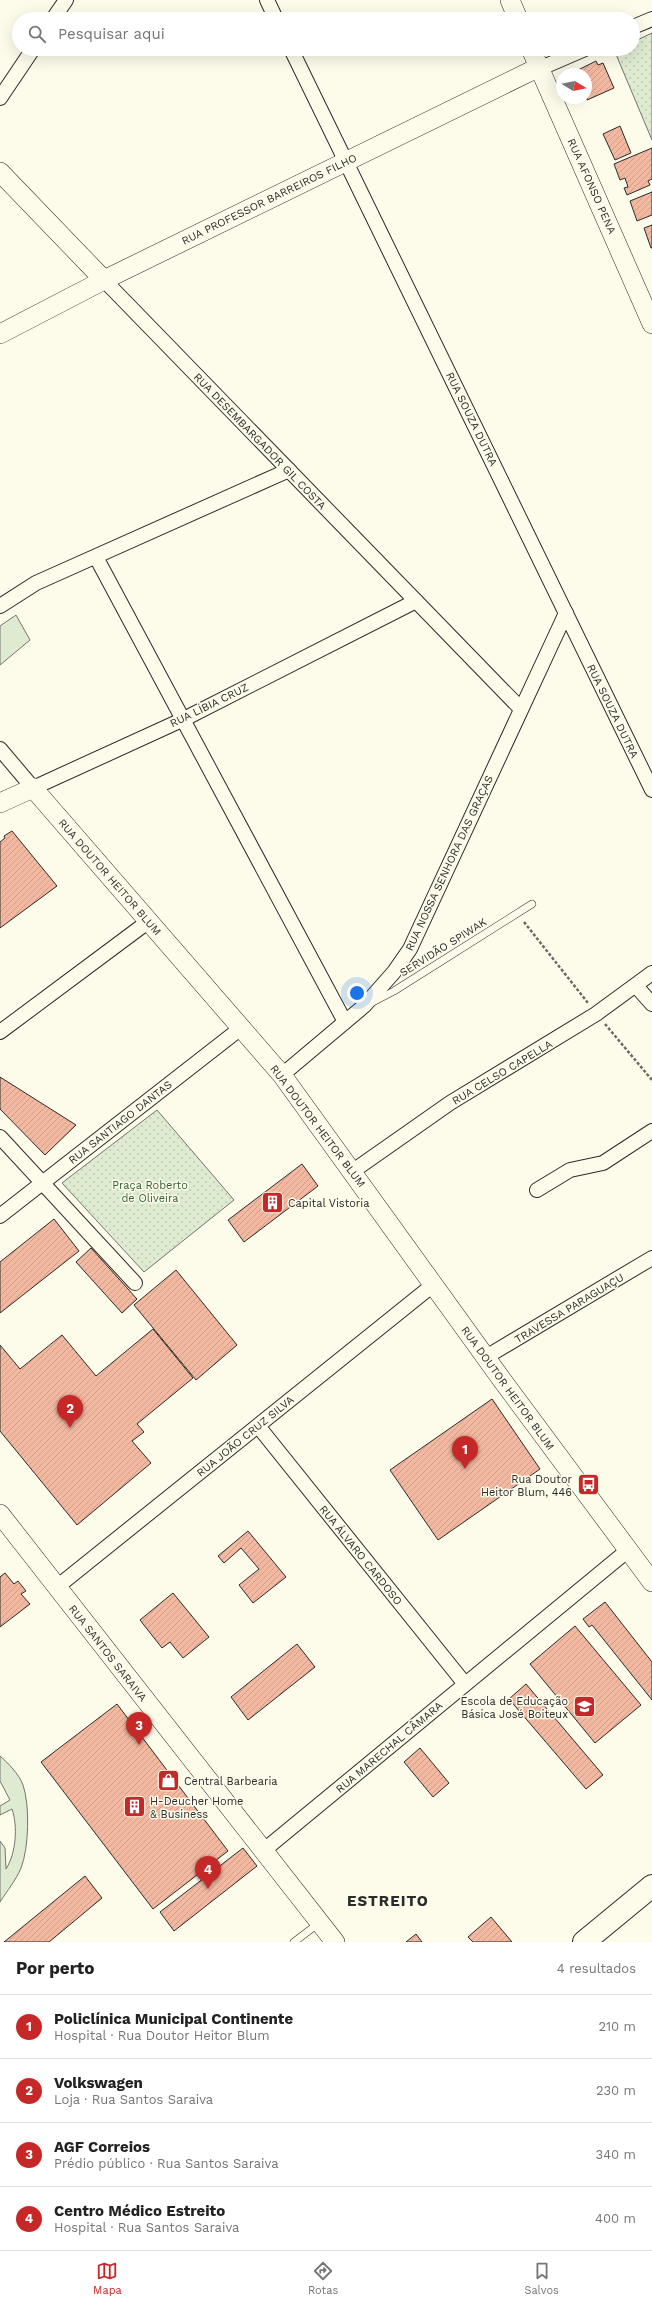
<!DOCTYPE html>
<html lang="pt">
<meta charset="utf-8">
<style>
:root{--surface:#fff;--page:#f6f6f6;--text:#222;--muted:#767676;--line:#e0e0e0;--accent:#c62828}
body{margin:0;font-family:"Work Sans",sans-serif;background:var(--page);color:var(--text)}
.compass{position:absolute;left:556px;top:68px;width:36px;height:36px;border-radius:50%;background:var(--surface);box-shadow:0 4px 16px #0002;rotate:100deg}
.you{position:absolute;left:357px;top:993px;width:14px;height:14px;margin:-10px;border:3px solid #fff;border-radius:50%;background:#1a73e8;box-shadow:0 0 0 6px #1a73e833}
.badge{display:grid;place-items:center;width:26px;height:26px;border-radius:50%;background:var(--accent);color:#fff;font-size:13px;font-weight:700}
.pin{position:absolute;translate:-50% -33px;filter:drop-shadow(0 1px 2px #0008)}
.pin::after{content:'';position:absolute;top:21px;width:14px;height:12px;background:inherit;clip-path:polygon(0 0,100% 0,50% 100%)}
.list{margin:0;padding:0;list-style:none}
h2{display:flex;justify-content:space-between;align-items:center;height:52px;margin:0;padding:0 16px;font-size:17px}
h2 small{font-size:13px;font-weight:400;color:var(--muted)}
.list li{display:grid;grid-template-columns:26px 1fr auto;gap:12px;align-items:center;box-sizing:border-box;height:64px;padding:0 16px;border-top:1px solid var(--line)}
.list b{display:block;font-size:15px;white-space:nowrap}
.list p{margin:0;font-size:13px;white-space:nowrap;color:var(--muted)}
.list em{font-size:13px;font-style:normal;color:var(--muted)}
.icon{flex:none;width:22px;height:22px;fill:none;stroke:currentColor;stroke-width:2;stroke-linecap:round;stroke-linejoin:round}
.map{position:relative;flex:none;width:652px;height:1942px;overflow:hidden}
.search{position:absolute;background:var(--surface);box-shadow:0 4px 16px #0002;left:12px;right:12px;top:12px;height:44px;display:flex;align-items:center;gap:10px;box-sizing:border-box;padding:0 14px;border-radius:22px;color:var(--muted);font-size:15px}
.sheet{height:308px;background:var(--surface)}
nav{display:flex;justify-content:space-around;align-items:center;box-sizing:border-box;height:56px;border-top:1px solid var(--line);background:var(--surface);font-size:11px;color:var(--muted)}
nav a{display:grid;justify-items:center;gap:2px}
nav .on{color:var(--accent)}
.map>svg:first-child{display:block}
.grass{fill:url(#grass-dots);stroke:#74746e}
.garden{fill:#deebd1;stroke:#74746e}
.building{fill:url(#building-hatch);stroke:#2b2b2b}
.lines{fill:none;stroke-linecap:round;stroke-linejoin:round}
.lane-casing{stroke:#2b2b2b;stroke-width:8}
.street-casing{stroke:#2b2b2b;stroke-width:16}
.secondary-casing{stroke:#2b2b2b;stroke-width:20}
.primary-casing{stroke:#2b2b2b;stroke-width:24}
.path{stroke:#6a6964;stroke-width:2.5;stroke-dasharray:3 2;stroke-linecap:butt}
.lane{stroke:#fdfbea;stroke-width:7}
.street{stroke:#fdfbea;stroke-width:14}
.secondary{stroke:#fdfbea;stroke-width:19}
.primary{stroke:#fdfbea;stroke-width:22}
.labels{text-anchor:middle;stroke-width:3;stroke-linejoin:round;paint-order:stroke}
.street-label{font-size:11px;fill:#2b2b2b;stroke:#fdfbea}
.park-label{font-size:11px;fill:#34623c;stroke:#fdfbea}
.poi-label{font-size:11px;fill:#2b2b2b;stroke:#fdfbea;text-anchor:start}
.district-label{font-size:15px;font-weight:bold;letter-spacing:1px;fill:#2b2b2b;stroke:#fdfbea}
</style>
<div class="map">
<svg width="652" height="1942" viewBox="0 0 652 1942">
<defs>
<pattern id="grass-dots" width="8" height="8" patternUnits="userSpaceOnUse"><rect width="8" height="8" fill="#deebd1"/><path d="M2 2h.1M6 6h.1" fill="none" stroke="#bfcab4" stroke-width="1.8" stroke-linecap="round"/></pattern>
<pattern id="building-hatch" width="6" height="6" patternUnits="userSpaceOnUse"><rect width="6" height="6" fill="#f2b8a0"/><path d="M-1 1l2-2M0 6l6-6M5 7l2-2" fill="none" stroke="#d09e8a"/></pattern>
</defs>
<rect width="100%" height="100%" fill="#fdfbea"/>
<g class="grass">
<polygon points="652,33 652,140 615,52 621,49 633,49 633,42"/>
<polygon points="157,1110 234,1200 144,1272 62,1183"/>
</g>
<g class="garden">
<polygon points="16,615 30,640 0,665 0,626"/>
<path d="M0,1756C8,1763 19,1774 23,1785C30,1805 29,1848 21,1868C16,1880 7,1891 0,1902V1841L5,1848L6,1869C16,1853 18,1827 12,1809L0,1815V1806L10,1800L0,1781Z"/>
</g>
<g class="building">
<polygon points="596,61 598,65 603,63 614,88 587,100 586,74 575,74 574,72"/>
<polygon points="620,126 631,153 615,160 603,134"/>
<polygon points="652,148 652,179 648,181 650,185 627,195 624,188 628,187 625,178 620,180 614,164"/>
<polygon points="652,192 652,215 637,221 630,201"/>
<polygon points="652,225 652,248 651,248 644,228"/>
<polygon points="12,831 57,886 0,928 0,842 5,838 4,836"/>
<polygon points="0,1077 76,1125 45,1155 0,1109"/>
<polygon points="302,1164 318,1186 244,1242 228,1220"/>
<polygon points="54,1219 79,1251 0,1313 0,1262"/>
<polygon points="91,1248 137,1299 122,1313 76,1262"/>
<polygon points="176,1270 237,1345 196,1380 134,1305"/>
<polygon points="153,1329 193,1378 137,1424 144,1432 132,1441 151,1463 77,1525 0,1431 0,1345 20,1369 62,1335 96,1376"/>
<polygon points="492,1399 540,1469 438,1540 390,1470"/>
<polygon points="248,1531 286,1577 253,1603 239,1585 259,1569 241,1548 224,1563 218,1556"/>
<polygon points="5,1573 14,1584 18,1581 26,1591 21,1594 30,1604 0,1627 0,1577"/>
<polygon points="173,1593 209,1637 183,1658 170,1642 162,1648 140,1620"/>
<polygon points="605,1602 652,1662 652,1700 592,1625 589,1627 583,1619"/>
<polygon points="575,1626 641,1705 595,1743 530,1664"/>
<polygon points="297,1644 315,1667 248,1720 231,1697"/>
<polygon points="526,1684 603,1775 586,1789 509,1699"/>
<polygon points="117,1704 228,1851 153,1909 41,1762"/>
<polygon points="420,1748 449,1783 433,1797 404,1762"/>
<polygon points="243,1848 257,1866 174,1931 160,1912"/>
<polygon points="85,1876 102,1898 49,1942 4,1942"/>
<polygon points="491,1917 512,1942 473,1942 468,1937"/>
<polygon points="416,1934 422,1942 406,1942"/>
</g>
<g class="lines">
<defs>
<g id="lane">
<polyline points="371,1003 394,991 532,904"/>
<polyline points="294,1942 319,1923"/>
</g>
<g id="street">
<polyline points="267,0 276,19"/>
<polyline points="53,19 66,0"/>
<polyline points="633,27 652,19"/>
<polyline points="291,49 652,790"/>
<polyline points="541,68 585,49"/>
<polyline points="0,98 33,49"/>
<polyline points="104,280 521,709"/>
<polyline points="96,557 345,1022"/>
<polyline points="0,606 36,583 289,470"/>
<polyline points="0,749 33,788 184,719 416,601"/>
<polyline points="636,986 652,1004"/>
<polyline points="0,1032 149,921"/>
<polyline points="282,1075 364,1006 394,972 410,949 566,613"/>
<polyline points="0,1137 135,1283"/>
<polyline points="353,1171 450,1103 596,1014 652,973"/>
<polyline points="537,1190 570,1170 603,1163 652,1131"/>
<polyline points="0,1216 241,1028"/>
<polyline points="486,1357 652,1258"/>
<polyline points="258,1426 465,1684"/>
<polyline points="57,1587 433,1285"/>
<polyline points="263,1851 627,1551"/>
</g>
<g id="secondary">
<polyline points="510,0 518,19"/>
<polyline points="531,49 652,324"/>
<polyline points="0,172 104,280"/>
<polyline points="0,334 104,280 529,72 541,68"/>
<polyline points="0,803 33,788 282,1075 502,1380 652,1582"/>
<polyline points="0,1514 335,1942"/>
</g>
<polyline id="primary" points="584,1942 652,1886"/>
</defs>
<use href="#lane" class="lane-casing"/>
<use href="#street" class="street-casing"/>
<use href="#secondary" class="secondary-casing"/>
<use href="#primary" class="primary-casing"/>
<g class="path">
<polyline points="524,922 588,1003"/>
<polyline points="605,1024 652,1080"/>
</g>
<use href="#lane" class="lane"/>
<use href="#street" class="street"/>
<use href="#secondary" class="secondary"/>
<use href="#primary" class="primary"/>
</g>
<defs>
<symbol id="building-square" viewBox="-11 -11 22 22"><rect x="-9" y="-9" width="18" height="18" rx="4" fill="#c62828" stroke="#fdfbea"/><path d="M-4-6H4V6H1V3H-1V6H-4ZM-2.5-4.3h1.7v1.8h-1.7ZM.8-4.3h1.7v1.8H.8ZM-2.5-1h1.7V.8h-1.7ZM.8-1h1.7V.8H.8Z" fill="#fff"/></symbol>
<symbol id="bus-square" viewBox="-11 -11 22 22"><rect x="-9" y="-9" width="18" height="18" rx="4" fill="#c62828" stroke="#fdfbea"/><path d="M-5-6H5V4H4V6H2V4H-2V6H-4V4H-5ZM-3.5-4V0h7V-4ZM-3.5 1.2v1.5H-2V1.2ZM2 1.2v1.5H3.5V1.2Z" fill="#fff"/></symbol>
<symbol id="school-square" viewBox="-11 -11 22 22"><rect x="-9" y="-9" width="18" height="18" rx="4" fill="#c62828" stroke="#fdfbea"/><path d="M0-5L7-2L0 1L-7-2ZM-4 1L0 2.5L4 1V4Q0 6-4 4Z" fill="#fff"/></symbol>
<symbol id="shop-square" viewBox="-11 -11 22 22"><rect x="-9" y="-9" width="18" height="18" rx="4" fill="#c62828" stroke="#fdfbea"/><path d="M-5-2.5h2.3a2.7 3.5 0 0 1 5.4 0H5L5.5 6h-11ZM-1.5-2.5h3a1.5 2.3 0 0 0-3 0Z" fill="#fff"/></symbol>
</defs>
<g fill-rule="evenodd">
<use href="#building-square" x="260" y="1190" width="25" height="25"/>
<use href="#bus-square" x="576" y="1472" width="25" height="25"/>
<use href="#school-square" x="572" y="1694" width="25" height="25"/>
<use href="#shop-square" x="156" y="1768" width="25" height="25"/>
<use href="#building-square" x="122" y="1794" width="25" height="25"/>
</g>
<g class="labels">
<g class="street-label">
<text transform="translate(592 186) rotate(66)" y="4">RUA AFONSO PENA</text>
<text transform="translate(269 199) rotate(-26)" y="4">RUA PROFESSOR BARREIROS FILHO</text>
<text transform="translate(472 419) rotate(64)" y="4">RUA SOUZA DUTRA</text>
<text transform="translate(260 441) rotate(46)" y="4">RUA DESEMBARGADOR GIL COSTA</text>
<text transform="translate(209 705) rotate(-26)" y="4">RUA LÍBIA CRUZ</text>
<text transform="translate(613 711) rotate(64)" y="4">RUA SOUZA DUTRA</text>
<text transform="translate(449 863) rotate(-65)" y="4">RUA NOSSA SENHORA DAS GRAÇAS</text>
<text transform="translate(110 877) rotate(49)" y="4">RUA DOUTOR HEITOR BLUM</text>
<text transform="translate(443 947) rotate(-32)" y="4">SERVIDÃO SPIWAK</text>
<text transform="translate(502 1072) rotate(-31)" y="4">RUA CELSO CAPELLA</text>
<text transform="translate(120 1122) rotate(-38)" y="4">RUA SANTIAGO DANTAS</text>
<text transform="translate(318 1126) rotate(53)" y="4">RUA DOUTOR HEITOR BLUM</text>
<text transform="translate(569 1308) rotate(-31)" y="4">TRAVESSA PARAGUAÇU</text>
<text transform="translate(508 1388) rotate(54)" y="4">RUA DOUTOR HEITOR BLUM</text>
<text transform="translate(245 1436) rotate(-39)" y="4">RUA JOÃO CRUZ SILVA</text>
<text transform="translate(361 1555) rotate(51)" y="4">RUA ÁLVARO CARDOSO</text>
<text transform="translate(108 1653) rotate(52)" y="4">RUA SANTOS SARAIVA</text>
<text transform="translate(389 1747) rotate(-40)" y="4">RUA MARECHAL CÂMARA</text>
</g>
<g class="park-label">
<text x="150" y="1189">Praça Roberto<tspan x="150" dy="13">de Oliveira</tspan></text>
</g>
<g class="poi-label">
<text x="288" y="1207">Capital Vistoria</text>
<text x="572" y="1483" text-anchor="end">Rua Doutor<tspan x="572" dy="13">Heitor Blum, 446</tspan></text>
<text x="568" y="1705" text-anchor="end">Escola de Educação<tspan x="568" dy="13">Básica José Boiteux</tspan></text>
<text x="184" y="1785">Central Barbearia</text>
<text x="150" y="1805">H-Deucher Home<tspan x="150" dy="13">&amp; Business</tspan></text>
</g>
<g class="district-label">
<text x="388" y="1906">ESTREITO</text>
</g>
</g>
</svg>
<svg class="compass" viewBox="-18 -18 36 36"><path d="M0-13l5 13h-10z" fill="#e53935"/><path d="M0 13l5-13h-10z" fill="#767676"/></svg>
<div class="you"></div>
<div class="pin badge" style="left:465px;top:1469px">1</div>
<div class="pin badge" style="left:70px;top:1428px">2</div>
<div class="pin badge" style="left:139px;top:1745px">3</div>
<div class="pin badge" style="left:208px;top:1889px">4</div>
<div class="search"><svg class="icon" aria-label="search" viewBox="0 0 24 24"><circle cx="10" cy="10" r="6"/><path d="M15 15l6 6"/></svg>Pesquisar aqui</div>
</div>
<section class="sheet">
<h2>Por perto<small>4 resultados</small></h2>
<ul class="list">
<li><span class="badge">1</span><div><b>Policlínica Municipal Continente</b><p>Hospital · Rua Doutor Heitor Blum</p></div><em>210 m</em></li>
<li><span class="badge">2</span><div><b>Volkswagen</b><p>Loja · Rua Santos Saraiva</p></div><em>230 m</em></li>
<li><span class="badge">3</span><div><b>AGF Correios</b><p>Prédio público · Rua Santos Saraiva</p></div><em>340 m</em></li>
<li><span class="badge">4</span><div><b>Centro Médico Estreito</b><p>Hospital · Rua Santos Saraiva</p></div><em>400 m</em></li>
</ul>
</section>
<nav>
<a class="on"><svg class="icon" aria-label="map" viewBox="0 0 24 24"><path d="M3 6l6-2 6 2 6-2v14l-6 2-6-2-6 2zM9 4v14M15 6v14"/></svg>Mapa</a>
<a><svg class="icon" aria-label="directions" viewBox="0 0 24 24"><path d="M12 3l9 9-9 9-9-9zM9 14v-3h6M13 9l2 2-2 2"/></svg>Rotas</a>
<a><svg class="icon" aria-label="saved" viewBox="0 0 24 24"><path d="M7 4h10v16l-5-4-5 4z"/></svg>Salvos</a>
</nav>
